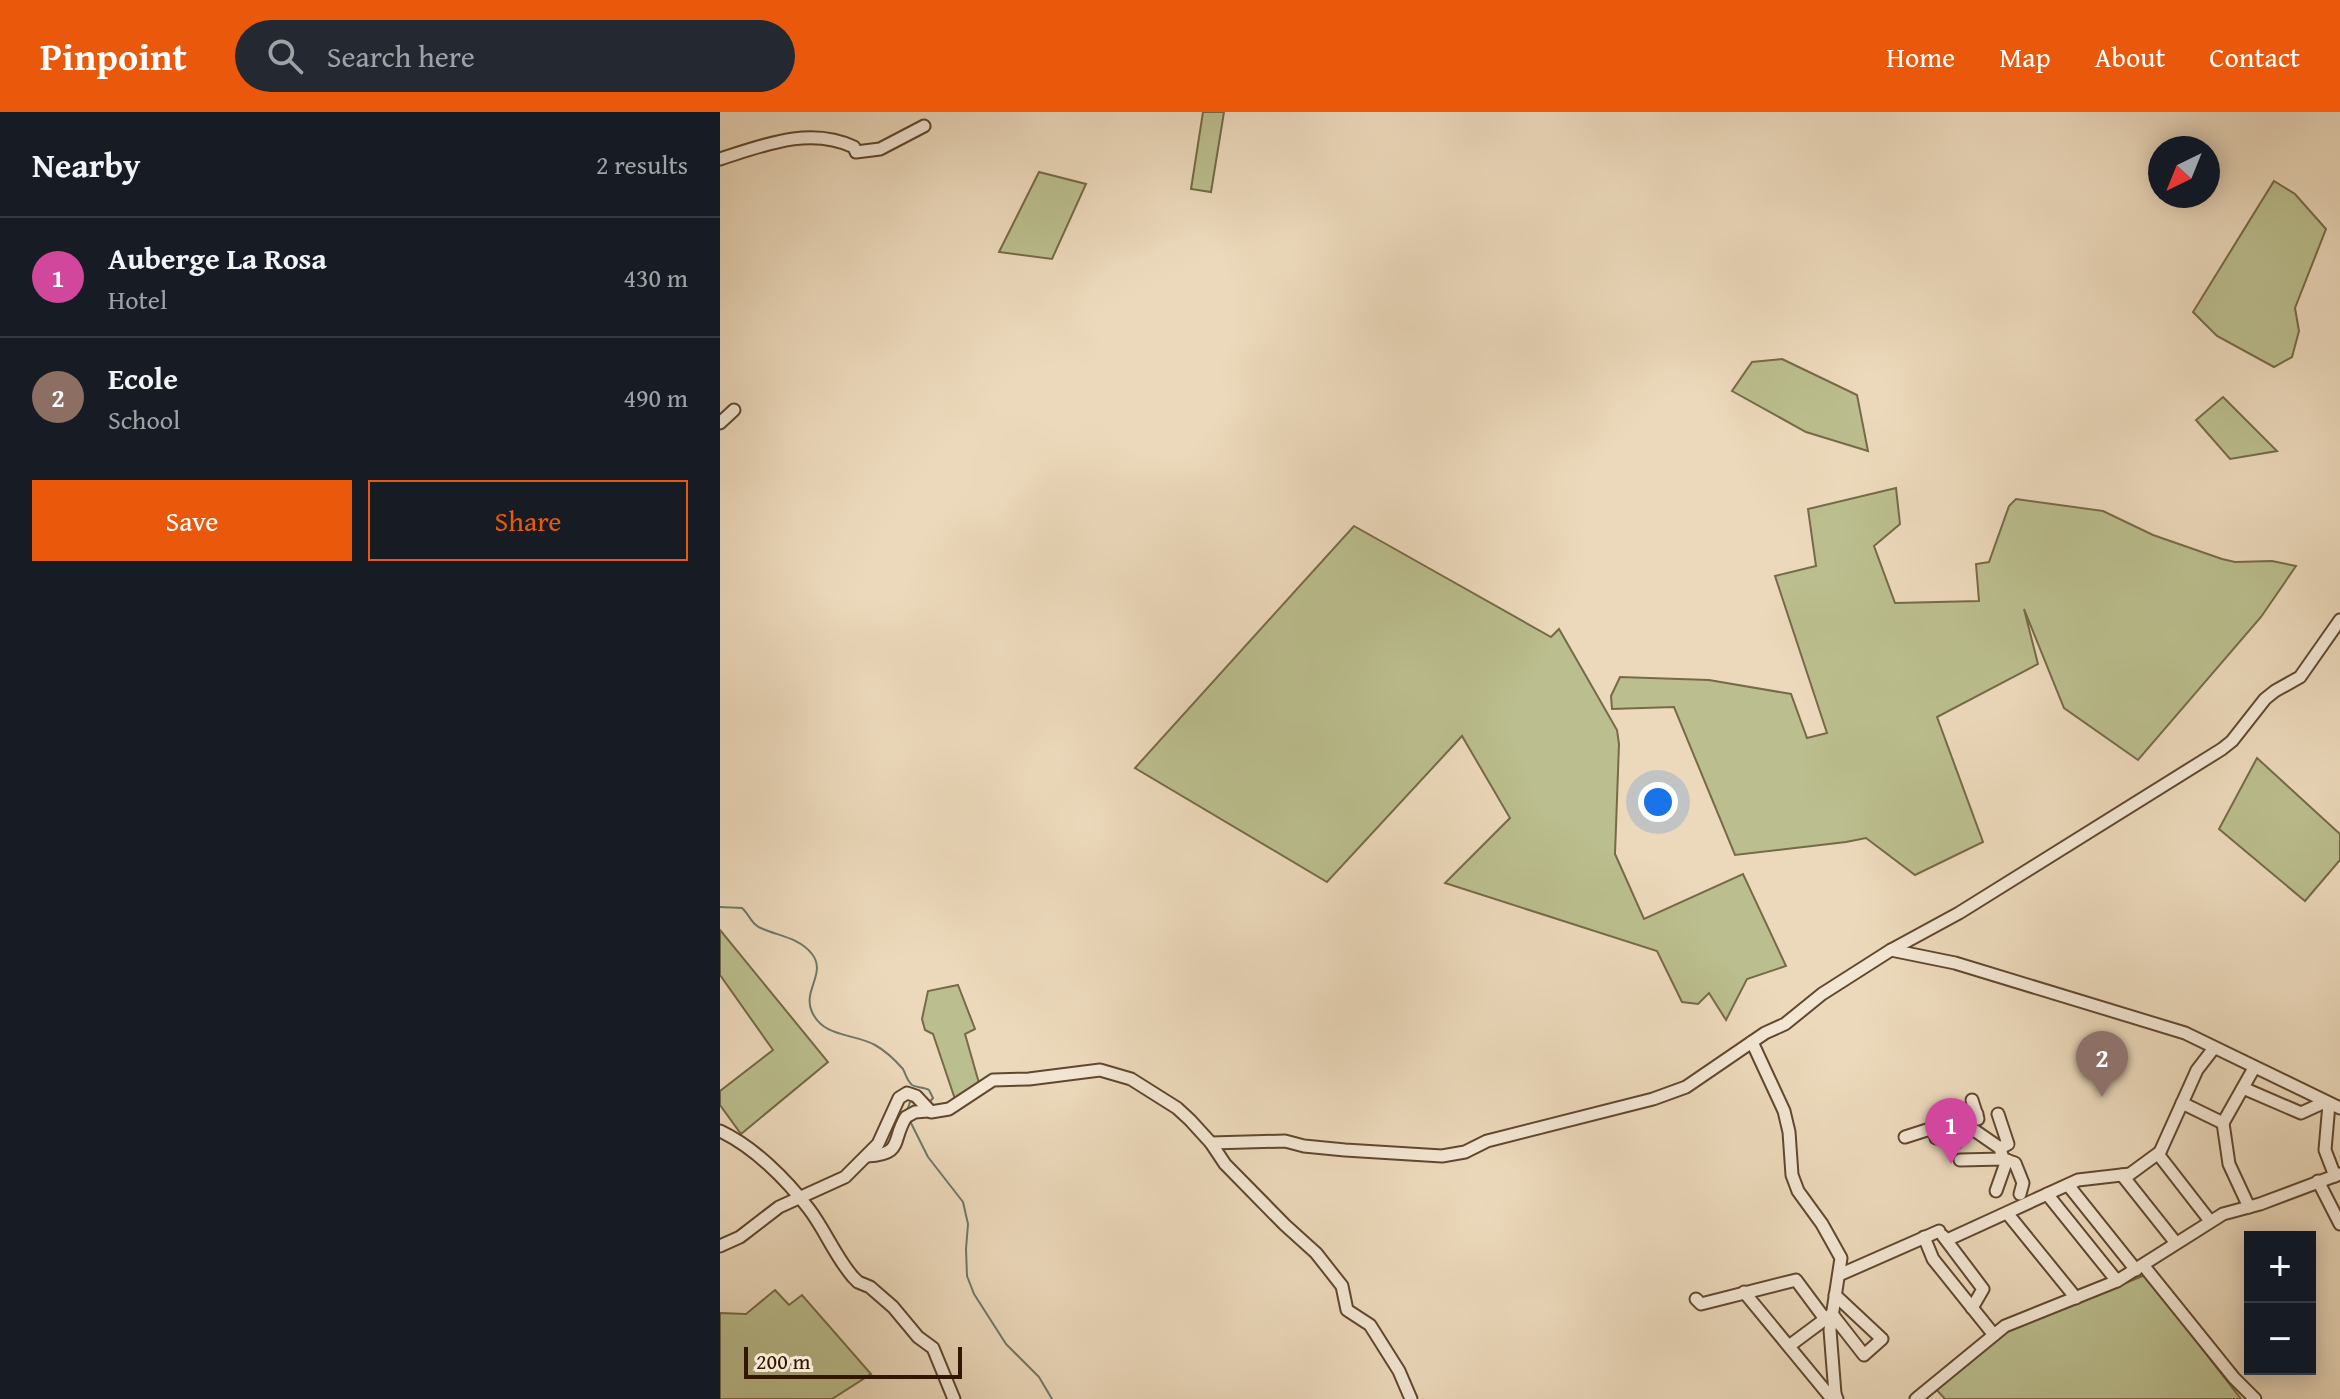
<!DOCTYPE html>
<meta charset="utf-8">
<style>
:root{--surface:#171b24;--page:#242831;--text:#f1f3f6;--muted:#9ea1a6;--line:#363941;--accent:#ea580c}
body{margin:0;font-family:"Gentium Book Plus",serif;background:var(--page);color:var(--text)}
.controls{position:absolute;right:24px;bottom:24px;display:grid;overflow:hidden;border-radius:0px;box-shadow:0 4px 20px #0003}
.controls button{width:72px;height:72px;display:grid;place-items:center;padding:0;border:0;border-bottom:2px solid var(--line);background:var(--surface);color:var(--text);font:40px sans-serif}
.compass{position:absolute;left:1428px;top:24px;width:72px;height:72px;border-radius:50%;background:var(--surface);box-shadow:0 4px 20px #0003;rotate:223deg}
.scale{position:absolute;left:24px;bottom:20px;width:218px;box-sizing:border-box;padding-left:8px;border:4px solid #321600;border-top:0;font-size:22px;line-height:28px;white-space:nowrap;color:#321600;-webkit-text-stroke:6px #f3e6d3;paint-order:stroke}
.you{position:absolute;left:938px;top:690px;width:28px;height:28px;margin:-20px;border:6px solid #fff;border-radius:50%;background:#1a73e8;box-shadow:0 0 0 12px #1a73e833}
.badge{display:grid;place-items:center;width:52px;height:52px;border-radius:50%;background:var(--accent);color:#fff;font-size:26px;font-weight:700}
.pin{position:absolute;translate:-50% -66px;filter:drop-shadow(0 2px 4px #0008)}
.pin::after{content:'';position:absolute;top:42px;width:28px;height:24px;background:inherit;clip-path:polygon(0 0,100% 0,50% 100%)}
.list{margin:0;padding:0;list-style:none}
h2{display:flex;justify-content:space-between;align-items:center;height:104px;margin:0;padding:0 32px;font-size:34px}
h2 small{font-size:26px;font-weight:400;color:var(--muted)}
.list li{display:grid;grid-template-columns:52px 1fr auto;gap:24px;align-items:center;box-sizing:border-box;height:120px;padding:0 32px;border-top:2px solid var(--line)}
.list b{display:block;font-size:30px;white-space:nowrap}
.list p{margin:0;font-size:26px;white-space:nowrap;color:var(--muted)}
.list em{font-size:26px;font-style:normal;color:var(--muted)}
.actions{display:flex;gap:16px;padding:24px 32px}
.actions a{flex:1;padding:18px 0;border:2px solid var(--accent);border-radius:0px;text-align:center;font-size:28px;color:var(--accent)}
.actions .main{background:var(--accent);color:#fff}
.icon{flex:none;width:44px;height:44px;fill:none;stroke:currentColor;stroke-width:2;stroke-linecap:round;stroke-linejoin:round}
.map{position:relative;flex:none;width:1620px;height:1287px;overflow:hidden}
header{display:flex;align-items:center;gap:48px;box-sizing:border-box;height:112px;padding:0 40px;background:var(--accent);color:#fff}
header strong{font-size:38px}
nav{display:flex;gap:44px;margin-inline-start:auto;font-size:28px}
.search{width:560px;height:72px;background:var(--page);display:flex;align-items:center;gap:20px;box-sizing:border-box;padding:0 28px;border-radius:44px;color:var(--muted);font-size:30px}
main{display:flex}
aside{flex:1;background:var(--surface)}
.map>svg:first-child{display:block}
.green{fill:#bbbe8e;stroke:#766a47;stroke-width:2}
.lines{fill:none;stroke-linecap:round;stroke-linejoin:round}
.stream{stroke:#70786b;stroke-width:2}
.minor-casing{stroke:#60472f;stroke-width:15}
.minor{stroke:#f3e6d3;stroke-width:11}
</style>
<header>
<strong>Pinpoint</strong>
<div class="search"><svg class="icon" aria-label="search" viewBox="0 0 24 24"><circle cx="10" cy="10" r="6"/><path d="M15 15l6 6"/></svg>Search here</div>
<nav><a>Home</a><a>Map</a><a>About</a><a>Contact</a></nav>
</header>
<main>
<aside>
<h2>Nearby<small>2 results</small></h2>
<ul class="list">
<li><span class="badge" style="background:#d1479c">1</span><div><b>Auberge La Rosa</b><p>Hotel</p></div><em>430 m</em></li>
<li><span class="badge" style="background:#8d6e63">2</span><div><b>Ecole</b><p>School</p></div><em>490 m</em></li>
</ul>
<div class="actions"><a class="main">Save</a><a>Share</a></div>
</aside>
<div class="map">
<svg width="1620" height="1287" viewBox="0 0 1620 1287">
<rect width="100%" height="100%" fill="#ecd9bb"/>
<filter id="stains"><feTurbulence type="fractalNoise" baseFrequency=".0025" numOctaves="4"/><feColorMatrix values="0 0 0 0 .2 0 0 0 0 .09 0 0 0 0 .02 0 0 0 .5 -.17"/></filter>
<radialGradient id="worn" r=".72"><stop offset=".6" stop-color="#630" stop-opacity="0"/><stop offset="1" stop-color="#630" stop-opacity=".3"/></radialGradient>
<g class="green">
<polygon points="483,0 504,0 491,80 471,77"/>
<polygon points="319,60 366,72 332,147 279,140"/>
<polygon points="1554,69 1575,82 1606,117 1575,196 1579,219 1572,245 1554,255 1497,224 1473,200"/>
<polygon points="1062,247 1137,283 1148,339 1086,320 1012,279 1032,250"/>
<polygon points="1503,285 1557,339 1510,347 1476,308"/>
<polygon points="1176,376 1180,412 1154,434 1175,491 1259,489 1256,452 1269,450 1289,394 1296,387 1383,399 1433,423 1502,447 1515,450 1552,449 1576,454 1541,505 1418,648 1344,596 1304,497 1318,552 1217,605 1263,730 1195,763 1146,726 1126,730 1015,743 954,595 892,597 891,584 900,565 989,568 1071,582 1087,626 1107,621 1055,464 1096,454 1088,397"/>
<polygon points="634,414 831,525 839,517 897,618 899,632 895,742 924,807 1023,762 1066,854 1027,867 1006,908 989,881 978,892 962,890 937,839 725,771 790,706 742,624 607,770 415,656"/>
<polygon points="1537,646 1620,722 1620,748 1585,789 1499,717"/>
<polygon points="0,818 108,950 21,1022 0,993 0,979 53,938 0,863"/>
<polygon points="238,873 255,917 245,922 261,978 236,990 213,922 205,918 202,907 208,879"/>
<polygon points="1425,1163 1521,1287 1225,1287 1213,1274 1306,1204 1316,1208"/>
<polygon points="55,1178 69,1193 82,1183 151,1262 112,1287 0,1287 0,1201 26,1202"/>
</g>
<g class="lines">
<g class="stream">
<path d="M0,795L22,796C30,803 31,813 43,817C59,824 80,826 92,842C107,861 82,879 92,900C104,926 133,921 155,933C164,938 176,949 183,957C186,963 187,969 192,973C197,976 204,975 209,978L213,986L208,992"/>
<polyline points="187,999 190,990 194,989"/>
<polyline points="190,1009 208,1045 243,1090 248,1112 246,1137 247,1164 254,1182 286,1232 319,1265 332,1287"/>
</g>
<defs>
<g id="minor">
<path d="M0,47C44,33 90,14 134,35L136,40L160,37L204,14"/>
<polyline points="0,311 14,298"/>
<polyline points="1171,838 1239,801 1502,637 1512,629 1545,587 1555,579 1580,565 1620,508"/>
<polyline points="1032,930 1064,999 1069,1020 1072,1063 1078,1079 1102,1112 1121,1146 1110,1218 1115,1282 1117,1287"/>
<polyline points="1523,976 1581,1001 1605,990"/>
<polyline points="1252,988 1258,1007"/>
<polyline points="1462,991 1503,1011"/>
<polyline points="1609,992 1605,1038 1615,1064"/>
<polyline points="1278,1002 1288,1032 1280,1036"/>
<polyline points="1251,1016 1280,1036 1283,1047"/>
<polyline points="1214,1018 1216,1026 1237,1030"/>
<path d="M0,1019C34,1035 66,1067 89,1097C105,1118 115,1144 133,1165L138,1170L150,1175L173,1195L198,1225L213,1236L234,1287"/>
<polyline points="1185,1025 1257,1002"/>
<polyline points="491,1031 565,1029 584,1034 625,1038 722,1044 745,1040 767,1029 933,987 966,975 1045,921 1065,912 1102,882 1171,838 1235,851 1465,921 1620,996"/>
<polyline points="1438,1042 1490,1109"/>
<path d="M147,1044C184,1042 171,1029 186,1005L195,1000L208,999"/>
<polyline points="1240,1048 1283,1047 1295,1051 1303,1071 1300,1082"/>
<polyline points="1402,1063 1456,1131"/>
<polyline points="1598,1069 1620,1112"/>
<polyline points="1348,1073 1416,1158"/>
<polyline points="1276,1079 1287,1048"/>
<polyline points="1327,1082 1397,1169"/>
<polyline points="1529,1095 1509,1052 1503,1011 1534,956"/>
<polyline points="1287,1101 1356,1186"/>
<polyline points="1223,1124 1263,1177 1252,1196"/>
<polyline points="1204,1125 1213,1147 1274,1223"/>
<polyline points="1227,1128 1358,1068 1410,1062 1440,1040 1477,958 1494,936"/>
<polyline points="0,1134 20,1125 59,1095 125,1065 158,1032 179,986 187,981 196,984 211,1000 229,997 273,968 309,967 380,958 411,967 457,996 470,1008 491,1031 505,1052 565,1113 596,1141 622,1174 627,1198 650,1213 679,1259 691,1287"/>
<polyline points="1423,1153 1514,1266 1535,1287"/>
<polyline points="1119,1163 1219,1119"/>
<polyline points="1024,1180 1108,1282 1115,1282"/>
<polyline points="976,1187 981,1192 1076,1168 1105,1207"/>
<polyline points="1069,1234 1112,1202 1144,1243 1162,1227 1115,1183"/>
<polyline points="1196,1287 1285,1214 1397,1169 1503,1102 1540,1092 1620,1062"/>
</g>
</defs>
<use href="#minor" class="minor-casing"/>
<use href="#minor" class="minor"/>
</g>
<rect width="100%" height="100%" filter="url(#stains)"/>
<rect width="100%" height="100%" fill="url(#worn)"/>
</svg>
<div class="controls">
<button>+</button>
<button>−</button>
</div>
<svg class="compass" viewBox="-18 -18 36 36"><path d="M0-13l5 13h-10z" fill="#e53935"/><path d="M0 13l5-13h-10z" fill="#9ea1a6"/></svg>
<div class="scale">200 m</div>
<div class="you"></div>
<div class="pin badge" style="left:1231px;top:1052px;background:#d1479c">1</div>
<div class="pin badge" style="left:1382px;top:985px;background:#8d6e63">2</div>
</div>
</main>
